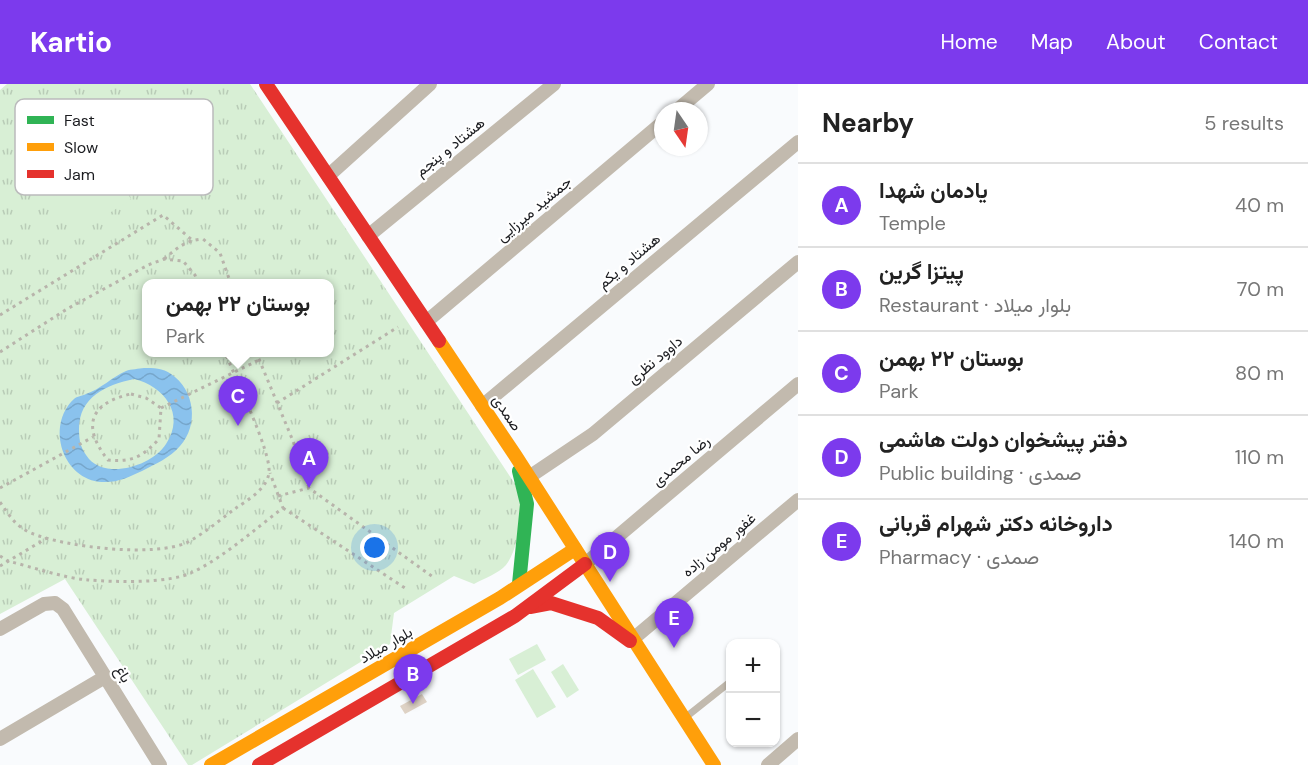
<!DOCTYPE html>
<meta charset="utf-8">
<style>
:root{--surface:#fff;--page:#f2f2f2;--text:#222;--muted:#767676;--line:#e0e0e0;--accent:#7c3aed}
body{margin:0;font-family:"DM Sans",Vazirmatn,sans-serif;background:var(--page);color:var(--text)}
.controls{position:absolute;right:18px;bottom:18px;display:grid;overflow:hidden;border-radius:12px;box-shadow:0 2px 4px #0004}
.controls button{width:54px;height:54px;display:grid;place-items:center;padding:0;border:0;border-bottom:2px solid var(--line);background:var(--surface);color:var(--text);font:30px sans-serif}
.compass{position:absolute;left:654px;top:18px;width:54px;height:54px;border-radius:50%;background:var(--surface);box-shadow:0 2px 4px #0004;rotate:167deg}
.you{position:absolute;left:375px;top:464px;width:21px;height:21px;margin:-15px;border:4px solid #fff;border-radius:50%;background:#1a73e8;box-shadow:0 0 0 9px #1a73e833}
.badge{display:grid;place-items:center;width:39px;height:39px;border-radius:50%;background:var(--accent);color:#fff;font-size:20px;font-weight:700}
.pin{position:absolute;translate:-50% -50px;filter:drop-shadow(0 2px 3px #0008)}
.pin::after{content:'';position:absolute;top:32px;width:21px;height:18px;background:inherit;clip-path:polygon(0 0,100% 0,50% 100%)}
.popup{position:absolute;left:142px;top:195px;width:192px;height:78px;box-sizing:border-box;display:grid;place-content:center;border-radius:12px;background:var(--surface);filter:drop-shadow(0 2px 4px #0005);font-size:20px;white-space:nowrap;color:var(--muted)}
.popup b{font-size:22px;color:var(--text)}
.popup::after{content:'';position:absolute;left:50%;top:100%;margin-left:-12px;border:12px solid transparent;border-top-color:var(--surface)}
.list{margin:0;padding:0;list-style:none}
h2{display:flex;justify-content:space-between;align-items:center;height:78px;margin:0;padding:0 24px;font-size:26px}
h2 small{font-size:20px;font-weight:400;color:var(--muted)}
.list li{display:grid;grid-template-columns:39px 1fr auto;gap:18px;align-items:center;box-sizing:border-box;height:84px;padding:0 24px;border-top:2px solid var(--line)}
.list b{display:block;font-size:22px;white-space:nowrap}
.list p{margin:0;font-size:20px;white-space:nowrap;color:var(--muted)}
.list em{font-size:20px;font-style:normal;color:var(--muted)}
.map{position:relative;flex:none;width:798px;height:681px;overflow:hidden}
header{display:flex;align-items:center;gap:36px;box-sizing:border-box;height:84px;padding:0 30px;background:var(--accent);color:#fff}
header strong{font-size:28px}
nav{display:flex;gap:33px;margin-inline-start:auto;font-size:21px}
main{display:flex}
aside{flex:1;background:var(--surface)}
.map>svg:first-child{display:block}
.grass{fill:url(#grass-tufts);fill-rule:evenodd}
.garden{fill:#d8efd5}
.water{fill:url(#water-waves);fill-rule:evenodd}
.building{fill:#ded2c5}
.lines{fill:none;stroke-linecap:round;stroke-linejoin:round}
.path{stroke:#b8b4ab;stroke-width:3;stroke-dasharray:3 4.5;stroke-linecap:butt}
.lane{stroke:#c2baae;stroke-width:7}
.street{stroke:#c2baae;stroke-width:14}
.fast{stroke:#30b455;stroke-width:14}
.slow{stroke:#ff9f0a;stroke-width:14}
.jam{stroke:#e5322d;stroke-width:14}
.labels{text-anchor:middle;stroke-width:4.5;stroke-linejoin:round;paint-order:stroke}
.street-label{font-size:15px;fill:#1c1d21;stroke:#fff}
.key{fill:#fff;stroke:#bbbbbc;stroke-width:1.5}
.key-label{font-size:16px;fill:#1c1d21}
</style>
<header>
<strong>Kartio</strong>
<nav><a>Home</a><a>Map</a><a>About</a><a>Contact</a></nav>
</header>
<main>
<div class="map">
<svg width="798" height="681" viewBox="0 0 798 681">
<defs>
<pattern id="grass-tufts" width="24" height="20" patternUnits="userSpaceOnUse" patternTransform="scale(1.5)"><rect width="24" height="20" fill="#d8efd5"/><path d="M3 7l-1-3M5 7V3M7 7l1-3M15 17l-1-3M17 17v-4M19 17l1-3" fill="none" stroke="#b9ccb7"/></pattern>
<pattern id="water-waves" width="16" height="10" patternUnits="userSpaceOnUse" patternTransform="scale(1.5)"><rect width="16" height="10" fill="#8ac2ed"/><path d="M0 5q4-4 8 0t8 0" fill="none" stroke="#76a6cb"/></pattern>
</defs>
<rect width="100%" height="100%" fill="#f9fbfd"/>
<path class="grass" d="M7,0H250L515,400C525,420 520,463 506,481C499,489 483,495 474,500L454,492L394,529L390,560L192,681H188L65,495L0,530V6ZM146,200H330V268H146Z"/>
<g class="garden">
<polygon points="195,22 216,53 158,92 137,60"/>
<polygon points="108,78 131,115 76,151 52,114"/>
<polygon points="537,560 546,576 518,591 509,575"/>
<polygon points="563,580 579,606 567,614 551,588"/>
<polygon points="533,585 556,623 537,634 515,596"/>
</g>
<path class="water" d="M144,284C153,284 163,284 171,290C195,306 199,341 180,362C170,374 155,380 142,387C129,393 117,399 102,398C63,396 45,342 74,315C77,312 82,312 86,310C101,305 112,293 126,287C131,285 139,285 144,284ZM134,295C164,302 186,330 166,360C153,381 108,396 89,375C81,365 79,358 79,345C79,313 106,301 134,295Z"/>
<polygon class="building" points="422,610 427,618 405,630 400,622"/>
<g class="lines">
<g class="path">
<path d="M164,175C177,164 186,156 203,155L220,169L231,200"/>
<polyline points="0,231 163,131 192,156"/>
<polyline points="0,268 67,225 148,181 164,175 183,177 195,191 198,200"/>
<polyline points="256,268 293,357 309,404"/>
<path d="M131,310L146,314L161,324L159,355C142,373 133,378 108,376C81,342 90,319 131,310Z"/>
<polyline points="277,319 398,243"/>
<polyline points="161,324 259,276"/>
<polyline points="0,404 93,353"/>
<polyline points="278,412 309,404 433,493"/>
<path d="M0,418C9,431 16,443 31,449C64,463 156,474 188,458C205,449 221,435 236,424C248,416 268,404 269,388C271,367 234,292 225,268"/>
<polyline points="283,424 408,506"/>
<path d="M0,472L8,477C32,483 64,494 88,496C116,498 169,500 193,488C224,473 255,445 283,424L270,389"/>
<polyline points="0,482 47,454"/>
</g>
<polyline class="lane" points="686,633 730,598"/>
<g class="street">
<polyline points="676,27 708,0"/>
<polyline points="328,92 430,0"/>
<polyline points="368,152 554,0"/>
<polyline points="426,238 663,38"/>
<polyline points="482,322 798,58"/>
<polyline points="529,393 593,350 798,178"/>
<polyline points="585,480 798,300"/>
<polyline points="0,545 44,520 55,519 63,525 160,681"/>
<polyline points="633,555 798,416"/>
<polyline points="0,655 105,593"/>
<polyline points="768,681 798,655"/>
</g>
<polyline class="fast" points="519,387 527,420 519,500"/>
<g class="slow">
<polyline points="439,257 515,371 714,681"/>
<polyline points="211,681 500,514 575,465"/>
</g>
<g class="jam">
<polyline points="266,0 439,257"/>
<polyline points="530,523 551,519 598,534 630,557"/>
<polyline points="259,681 515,532 585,480"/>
</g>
</g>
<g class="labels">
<g class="street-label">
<text transform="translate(450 63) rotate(-39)" y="5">هشتاد و پنجم</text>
<text transform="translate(534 125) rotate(-40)" y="5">جمشید میرزایی</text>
<text transform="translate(629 177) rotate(-40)" y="5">هشتاد و یکم</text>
<text transform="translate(655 276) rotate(-40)" y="5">داوود نظری</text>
<text transform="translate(507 329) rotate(56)" y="5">صمدی</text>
<text transform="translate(681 377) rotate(-40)" y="5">رضا محمدی</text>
<text transform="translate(719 461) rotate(-40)" y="5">غفور مومن زاده</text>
<text transform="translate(386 561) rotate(-30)" y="5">بلوار میلاد</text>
<text transform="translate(123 590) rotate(58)" y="5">باغ</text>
</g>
</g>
<rect x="15" y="15" width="198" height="96" rx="9" class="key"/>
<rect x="27" y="32" width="27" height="8" fill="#30b455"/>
<rect x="27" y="59" width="27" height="8" fill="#ff9f0a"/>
<rect x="27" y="86" width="27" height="8" fill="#e5322d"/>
<g class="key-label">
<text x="64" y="42">Fast</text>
<text x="64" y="69">Slow</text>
<text x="64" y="96">Jam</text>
</g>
</svg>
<div class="controls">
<button>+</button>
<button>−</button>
</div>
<svg class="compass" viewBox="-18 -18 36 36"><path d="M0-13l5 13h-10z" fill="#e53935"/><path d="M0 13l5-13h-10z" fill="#767676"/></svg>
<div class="you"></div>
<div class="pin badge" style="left:309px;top:404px">A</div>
<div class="pin badge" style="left:413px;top:620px">B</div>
<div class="pin badge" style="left:238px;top:342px">C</div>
<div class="popup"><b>بوستان ۲۲ بهمن</b>Park</div>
<div class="pin badge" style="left:610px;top:498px">D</div>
<div class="pin badge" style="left:674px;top:564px">E</div>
</div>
<aside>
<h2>Nearby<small>5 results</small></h2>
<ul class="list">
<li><span class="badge">A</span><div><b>یادمان شهدا</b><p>Temple</p></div><em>40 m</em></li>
<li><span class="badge">B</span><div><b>پیتزا گرین</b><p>Restaurant · بلوار میلاد</p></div><em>70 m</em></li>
<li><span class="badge">C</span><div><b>بوستان ۲۲ بهمن</b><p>Park</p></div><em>80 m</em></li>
<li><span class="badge">D</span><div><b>دفتر پیشخوان دولت هاشمی</b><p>Public building · صمدی</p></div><em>110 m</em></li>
<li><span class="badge">E</span><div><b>داروخانه دکتر شهرام قربانی</b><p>Pharmacy · صمدی</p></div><em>140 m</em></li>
</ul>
</aside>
</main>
